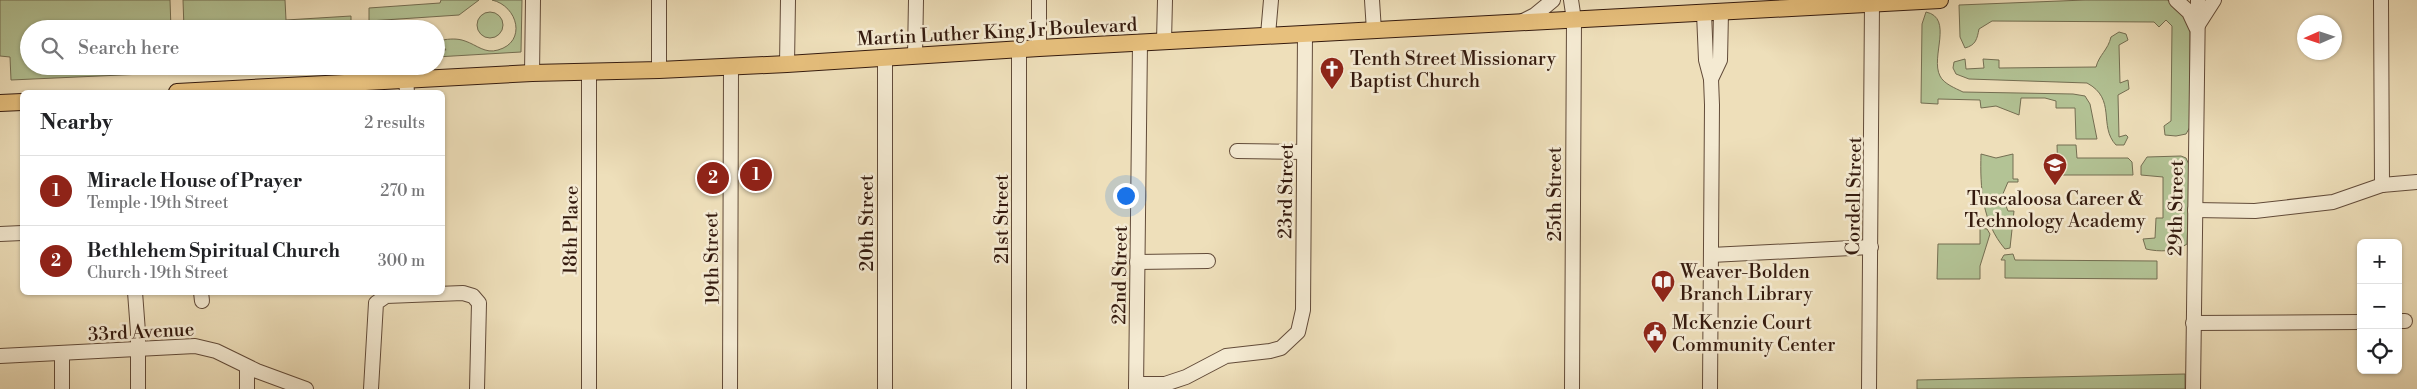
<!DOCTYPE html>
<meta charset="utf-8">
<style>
:root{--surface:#fff;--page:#f2f2f2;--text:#202124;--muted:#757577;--line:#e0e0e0;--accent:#8f2418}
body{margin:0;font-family:"Libre Bodoni",serif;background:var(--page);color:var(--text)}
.controls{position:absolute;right:15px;bottom:15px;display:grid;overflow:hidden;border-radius:8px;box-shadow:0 1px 4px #0004}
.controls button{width:45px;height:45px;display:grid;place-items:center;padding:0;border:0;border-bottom:1px solid var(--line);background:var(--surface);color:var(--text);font:25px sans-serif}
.compass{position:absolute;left:2297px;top:15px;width:45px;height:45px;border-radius:50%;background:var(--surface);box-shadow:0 1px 4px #0004;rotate:267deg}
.you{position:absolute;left:1125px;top:195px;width:18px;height:18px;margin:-12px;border:4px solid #fff;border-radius:50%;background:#1a73e8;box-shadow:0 0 0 8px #1a73e833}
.badge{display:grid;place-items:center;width:32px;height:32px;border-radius:50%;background:var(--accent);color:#fff;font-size:16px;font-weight:700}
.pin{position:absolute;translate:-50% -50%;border:2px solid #fff;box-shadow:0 1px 5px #0006}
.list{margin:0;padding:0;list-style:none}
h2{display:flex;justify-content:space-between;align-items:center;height:65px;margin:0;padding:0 20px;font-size:21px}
h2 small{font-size:16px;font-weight:400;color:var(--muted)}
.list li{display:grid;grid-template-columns:32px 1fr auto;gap:15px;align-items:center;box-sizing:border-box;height:70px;padding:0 20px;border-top:1px solid var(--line)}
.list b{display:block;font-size:19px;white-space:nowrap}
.list p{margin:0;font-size:16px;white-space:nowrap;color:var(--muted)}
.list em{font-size:16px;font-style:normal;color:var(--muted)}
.icon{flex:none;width:28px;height:28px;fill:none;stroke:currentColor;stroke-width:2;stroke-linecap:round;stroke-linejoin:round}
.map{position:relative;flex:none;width:2417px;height:389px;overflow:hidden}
.search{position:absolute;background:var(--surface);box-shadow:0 1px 4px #0004;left:20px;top:20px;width:425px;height:55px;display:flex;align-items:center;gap:12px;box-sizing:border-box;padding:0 18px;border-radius:28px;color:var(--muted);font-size:19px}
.panel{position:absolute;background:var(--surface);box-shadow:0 1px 4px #0004;left:20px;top:90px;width:425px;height:205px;border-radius:8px}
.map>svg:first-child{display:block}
.green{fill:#b3c395;stroke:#746e52}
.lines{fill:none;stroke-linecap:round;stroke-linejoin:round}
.minor-casing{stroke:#624b39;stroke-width:16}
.major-casing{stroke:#341a0e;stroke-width:18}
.minor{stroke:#f4ead2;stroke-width:14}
.major{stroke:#e7c07d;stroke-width:16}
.labels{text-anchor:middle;stroke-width:5;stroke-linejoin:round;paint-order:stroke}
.street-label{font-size:19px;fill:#341a0e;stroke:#f4ead2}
.poi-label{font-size:19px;fill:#341a0e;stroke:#f4ead2;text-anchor:start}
</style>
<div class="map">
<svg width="2417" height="389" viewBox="0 0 2417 389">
<rect width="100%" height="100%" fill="#eedfba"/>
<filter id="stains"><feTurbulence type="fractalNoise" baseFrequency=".004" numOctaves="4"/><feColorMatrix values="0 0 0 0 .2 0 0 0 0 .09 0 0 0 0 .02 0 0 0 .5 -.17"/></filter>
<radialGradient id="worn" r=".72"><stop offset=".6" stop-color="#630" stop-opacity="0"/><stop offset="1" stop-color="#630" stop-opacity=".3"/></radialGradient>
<g class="green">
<polygon points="0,0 170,0 171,29 29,29 29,66 170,66 165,73 11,80 10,57 0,56"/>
<polygon points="183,0 285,0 286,20 351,16 351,22 295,29 184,29"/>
<polygon points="441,0 479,0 459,15 369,21 369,8 440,3"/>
<path d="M492,0H522L521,52L436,57V49L446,50L441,43L442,40C449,39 457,38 465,41C477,45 485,54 498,50C527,42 518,6 492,0Z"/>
<path d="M2085,0H2167L2180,6L2190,24V127L2186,134L2176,136L2165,135L2164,126L2171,121L2172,26L2166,20L2159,27L2154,22L1992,21L1979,29C1977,39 1976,45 1965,48L1960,37L1959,5Z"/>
<circle cx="490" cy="25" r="13"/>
<path d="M1926,12C1954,18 1930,57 1940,76C1944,84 1955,88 1963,92L2073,94L2085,96L2090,104L2097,139H2076L2075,108H2056V101L2045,98H2021L2019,115L1996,106L1981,108L1980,100L1938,99V104L1921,103L1922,24Z"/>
<path d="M2119,32L2126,34L2128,40L2119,45L2120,83L2128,80L2129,89L2118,95L2119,137L2126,135L2128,137L2124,145H2116C2098,126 2117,99 2087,83L1969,79L1956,74L1953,68L1954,62L1965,59L1966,69L1984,68L1983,59L1999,60V68L2096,67C2099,55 2108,50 2111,37Z"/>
<polygon points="189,66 269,66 267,69 198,72 192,71"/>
<polygon points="2057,145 2076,145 2077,158 2128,158 2132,162 2133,175 2058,175"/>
<path d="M1981,154L1996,158L2013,154V179H2018V182H2008L2002,196L2008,211H2014L2010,248L2005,249C1982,222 1980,188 1981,154Z"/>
<path d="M2181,156L2186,158L2190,167L2187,244C2176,252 2159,252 2146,249L2143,239L2155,238L2156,218H2163V177L2141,175V166L2147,157Z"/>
<polygon points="1980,228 1987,229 1990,234 1980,266 1980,279 1937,279 1938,244 1980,244"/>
<polygon points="2013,254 2015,260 2157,261 2157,279 2005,278 2005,260 2001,260 2004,255"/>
<polygon points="2185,374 2185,389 1917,389 1917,380"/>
</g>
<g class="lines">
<defs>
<g id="minor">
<polyline points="1372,0 1374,31"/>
<polyline points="1571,0 1574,20 1572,389"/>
<polyline points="2176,0 2189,12 2196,27"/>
<polyline points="2381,0 2382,185"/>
<polyline points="1704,13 1706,60 1711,79 1712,105 1710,389"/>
<polyline points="1523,21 1535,15 1553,0"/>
<polyline points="2198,25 2214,0"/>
<polyline points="1268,35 1271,0"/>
<polyline points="1164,41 1165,0"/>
<polyline points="1039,48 1039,0"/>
<polyline points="915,55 916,0"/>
<polyline points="787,64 788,0"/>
<polyline points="659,70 659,0"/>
<polyline points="532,73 533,0"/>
<polyline points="406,79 407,92"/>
<polyline points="1711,79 1720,60 1721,12"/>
<polyline points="1237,151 1304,152"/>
<polyline points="2195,210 2255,211 2333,202 2382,185 2417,182"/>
<polyline points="0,234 22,233"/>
<polyline points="1711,255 1871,247"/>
<polyline points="1137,262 1208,261"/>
<polyline points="135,292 138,332 138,389"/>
<polyline points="201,292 202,301"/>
<polyline points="2398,321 2405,321"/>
<polyline points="2193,323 2361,322"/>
<polyline points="62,354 62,389"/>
<polyline points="0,356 195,346 216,351 257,371 306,389"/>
<polyline points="247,367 247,389"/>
<polyline points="1136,384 1165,384 1186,377 1226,356 1270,351 1281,348 1298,332 1303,310 1305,34"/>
<polyline points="371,389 376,303 386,296 463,293 473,296 479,303 477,389"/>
<polyline points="589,389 589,72"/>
<polyline points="730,389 731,67"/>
<polyline points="885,389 885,57"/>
<polyline points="1019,389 1019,50"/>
<polyline points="1136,389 1140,42"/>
<polyline points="1869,389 1872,3"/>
<polyline points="2193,389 2198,0"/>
</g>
<g id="major">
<polyline points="177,92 532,73 659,70 787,64 1039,48 1940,0"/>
<polyline points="0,103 22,102"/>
</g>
</defs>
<use href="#minor" class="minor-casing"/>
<use href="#major" class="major-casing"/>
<use href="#minor" class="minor"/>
<use href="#major" class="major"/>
</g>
<defs>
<symbol id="church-pin" viewBox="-11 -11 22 30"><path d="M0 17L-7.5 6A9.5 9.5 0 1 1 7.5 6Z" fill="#8f2418" stroke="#f4ead2"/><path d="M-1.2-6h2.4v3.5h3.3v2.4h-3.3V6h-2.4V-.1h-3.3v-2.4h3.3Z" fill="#fff"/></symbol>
<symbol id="school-pin" viewBox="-11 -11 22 30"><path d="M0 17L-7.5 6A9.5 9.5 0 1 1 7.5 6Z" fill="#8f2418" stroke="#f4ead2"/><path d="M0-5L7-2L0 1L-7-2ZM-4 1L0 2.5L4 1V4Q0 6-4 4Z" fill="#fff"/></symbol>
<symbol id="library-pin" viewBox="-11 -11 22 30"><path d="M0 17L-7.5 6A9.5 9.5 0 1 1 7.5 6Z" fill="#8f2418" stroke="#f4ead2"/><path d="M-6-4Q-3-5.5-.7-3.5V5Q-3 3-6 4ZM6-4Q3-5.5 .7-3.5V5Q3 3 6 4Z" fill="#fff"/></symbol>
<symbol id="civic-pin" viewBox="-11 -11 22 30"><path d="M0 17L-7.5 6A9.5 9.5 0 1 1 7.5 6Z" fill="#8f2418" stroke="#f4ead2"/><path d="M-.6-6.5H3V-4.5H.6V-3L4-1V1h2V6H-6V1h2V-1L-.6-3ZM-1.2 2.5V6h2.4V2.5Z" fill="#fff"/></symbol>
</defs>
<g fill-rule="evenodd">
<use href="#church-pin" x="1318" y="55" width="28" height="38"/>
<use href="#school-pin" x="2041" y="151" width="28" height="38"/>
<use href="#library-pin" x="1649" y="268" width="28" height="38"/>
<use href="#civic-pin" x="1641" y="319" width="28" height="38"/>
</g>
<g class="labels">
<g class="street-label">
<text transform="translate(997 31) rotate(-3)" y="7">Martin Luther King Jr Boulevard</text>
<text transform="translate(1285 191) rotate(-89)" y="7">23rd Street</text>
<text transform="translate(1554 194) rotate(-90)" y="7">25th Street</text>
<text transform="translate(1853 196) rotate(-89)" y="7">Cordell Street</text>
<text transform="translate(2175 208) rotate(-89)" y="7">29th Street</text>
<text transform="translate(1001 219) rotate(-90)" y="7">21st Street</text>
<text transform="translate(866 223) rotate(-90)" y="7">20th Street</text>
<text transform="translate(570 230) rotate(-89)" y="7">18th Place</text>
<text transform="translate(711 258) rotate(-91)" y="7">19th Street</text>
<text transform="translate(1119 275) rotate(-89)" y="7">22nd Street</text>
<text transform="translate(141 331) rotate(-3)" y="7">33rd Avenue</text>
</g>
<g class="poi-label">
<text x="1350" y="65">Tenth Street Missionary<tspan x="1350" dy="22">Baptist Church</tspan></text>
<text x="2055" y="205" text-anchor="middle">Tuscaloosa Career &amp;<tspan x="2055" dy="22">Technology Academy</tspan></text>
<text x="1680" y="278">Weaver-Bolden<tspan x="1680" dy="22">Branch Library</tspan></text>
<text x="1672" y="329">McKenzie Court<tspan x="1672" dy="22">Community Center</tspan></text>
</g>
</g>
<rect width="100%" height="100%" filter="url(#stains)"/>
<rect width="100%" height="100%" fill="url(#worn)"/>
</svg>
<div class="controls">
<button>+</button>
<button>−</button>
<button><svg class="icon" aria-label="locate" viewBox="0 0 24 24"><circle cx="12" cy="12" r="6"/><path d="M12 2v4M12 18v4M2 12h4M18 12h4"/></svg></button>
</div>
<svg class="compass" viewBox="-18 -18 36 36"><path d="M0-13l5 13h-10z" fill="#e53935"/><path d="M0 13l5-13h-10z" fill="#757577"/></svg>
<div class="you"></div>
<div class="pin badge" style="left:756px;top:175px">1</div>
<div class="pin badge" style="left:713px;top:178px">2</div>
<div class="search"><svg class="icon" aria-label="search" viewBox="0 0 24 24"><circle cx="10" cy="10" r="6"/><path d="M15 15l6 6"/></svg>Search here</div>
<section class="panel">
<h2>Nearby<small>2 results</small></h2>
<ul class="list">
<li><span class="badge">1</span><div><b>Miracle House of Prayer</b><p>Temple · 19th Street</p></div><em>270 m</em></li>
<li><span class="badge">2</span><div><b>Bethlehem Spiritual Church</b><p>Church · 19th Street</p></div><em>300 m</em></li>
</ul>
</section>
</div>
